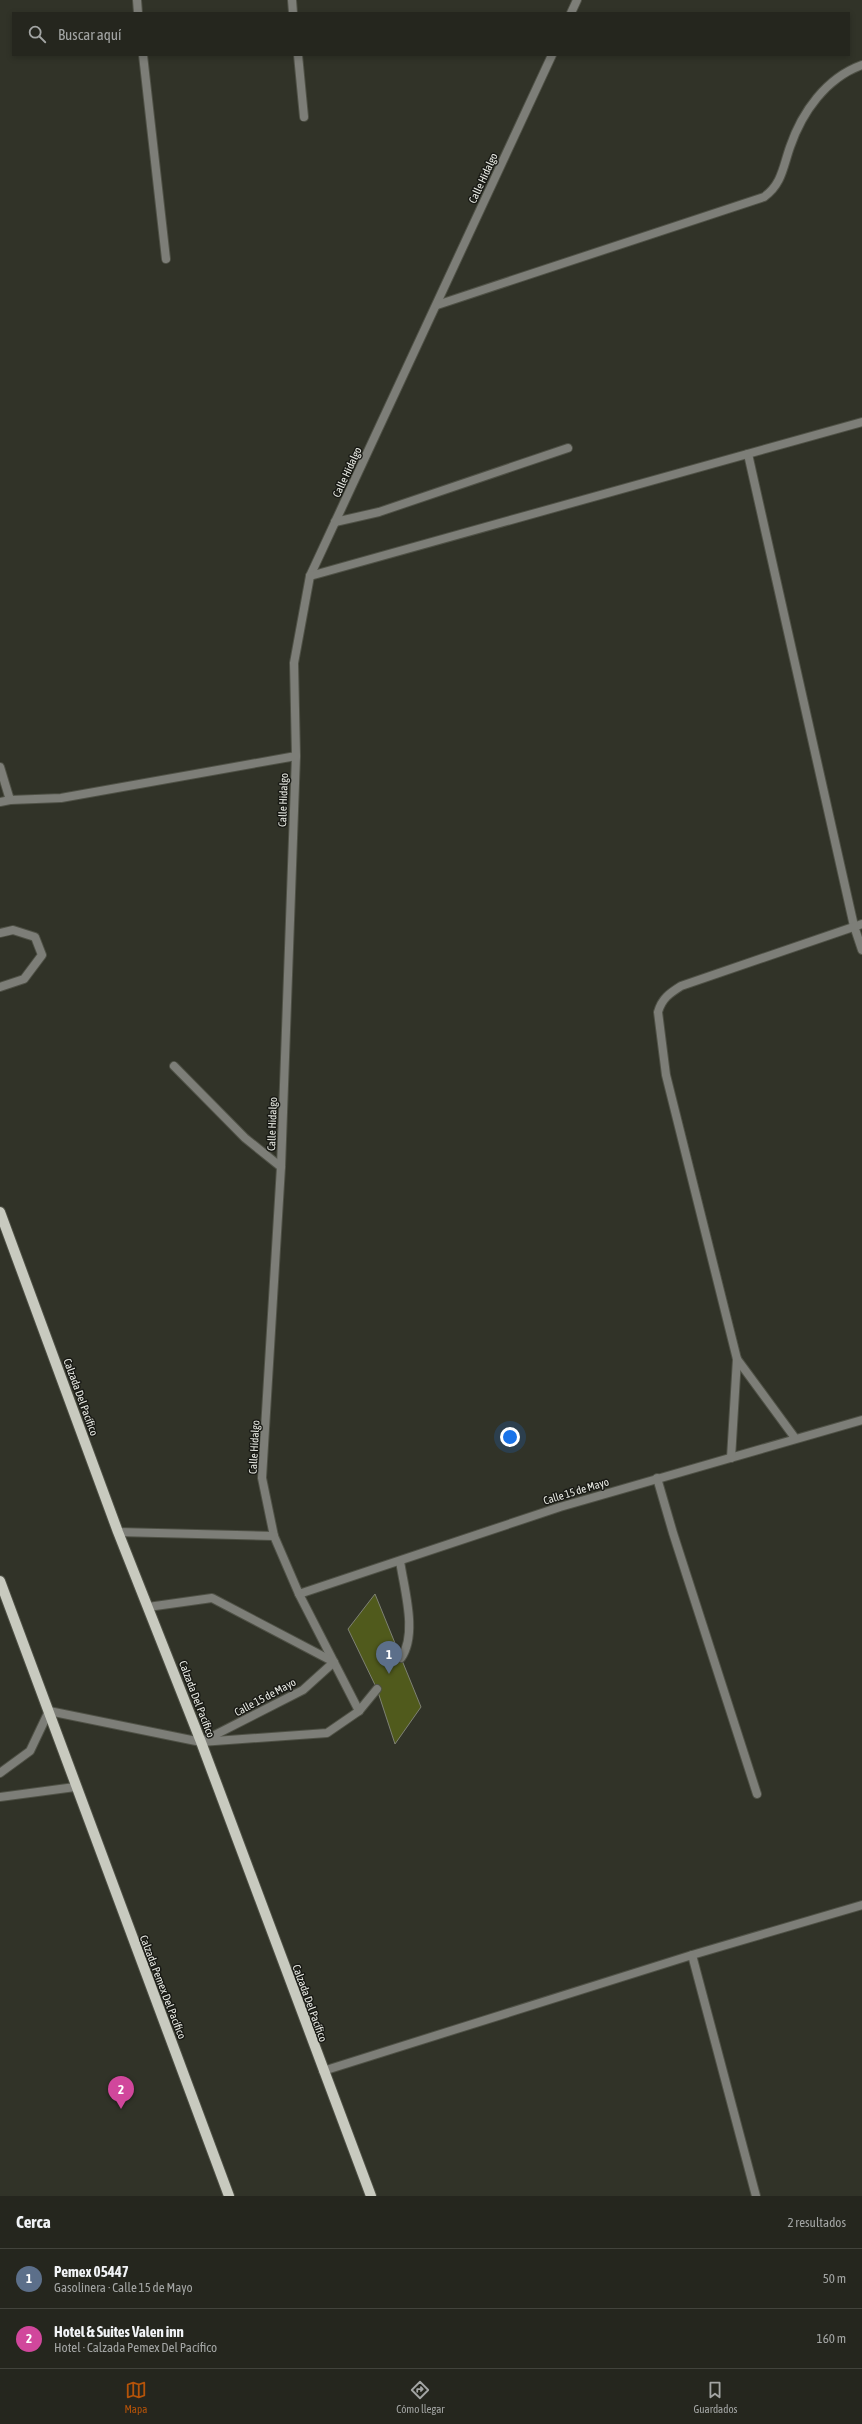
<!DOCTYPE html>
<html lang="es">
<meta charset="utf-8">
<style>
:root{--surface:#25261e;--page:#2d2e27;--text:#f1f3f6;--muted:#a3a5a4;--line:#42433c;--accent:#b45309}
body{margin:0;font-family:"Asap Condensed",sans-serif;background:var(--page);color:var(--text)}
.you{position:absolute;left:510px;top:1437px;width:14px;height:14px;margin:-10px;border:3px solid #fff;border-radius:50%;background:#1a73e8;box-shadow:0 0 0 6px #1a73e833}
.badge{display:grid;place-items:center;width:26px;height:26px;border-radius:50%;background:var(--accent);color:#fff;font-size:13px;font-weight:700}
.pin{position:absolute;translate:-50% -33px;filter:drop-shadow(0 1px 2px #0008)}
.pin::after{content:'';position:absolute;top:21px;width:14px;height:12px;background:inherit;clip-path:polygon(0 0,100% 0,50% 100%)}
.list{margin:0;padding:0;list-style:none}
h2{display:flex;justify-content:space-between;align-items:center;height:52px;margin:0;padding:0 16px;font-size:17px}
h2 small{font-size:13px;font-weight:400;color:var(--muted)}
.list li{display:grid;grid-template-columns:26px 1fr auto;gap:12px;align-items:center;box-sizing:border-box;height:60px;padding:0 16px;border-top:1px solid var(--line)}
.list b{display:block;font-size:15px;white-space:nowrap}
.list p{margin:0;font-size:13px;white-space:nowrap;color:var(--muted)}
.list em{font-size:13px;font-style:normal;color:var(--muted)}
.icon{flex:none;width:22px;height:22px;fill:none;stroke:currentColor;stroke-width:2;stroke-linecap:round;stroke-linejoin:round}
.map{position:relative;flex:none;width:862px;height:2196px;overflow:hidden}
.search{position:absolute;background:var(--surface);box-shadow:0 2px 6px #0003;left:12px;right:12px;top:12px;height:44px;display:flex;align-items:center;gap:10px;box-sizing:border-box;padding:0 14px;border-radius:0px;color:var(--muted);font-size:15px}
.sheet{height:172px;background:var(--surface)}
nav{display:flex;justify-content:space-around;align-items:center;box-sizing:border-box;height:56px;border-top:1px solid var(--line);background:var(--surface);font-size:11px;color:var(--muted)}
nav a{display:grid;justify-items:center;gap:2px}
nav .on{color:var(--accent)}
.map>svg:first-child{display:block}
.building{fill:#505a1c;stroke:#7e8174}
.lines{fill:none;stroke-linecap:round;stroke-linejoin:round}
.service-casing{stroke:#4f5146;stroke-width:10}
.minor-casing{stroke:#4f5146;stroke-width:10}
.primary-casing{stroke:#4f5146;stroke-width:12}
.service{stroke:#7d7e78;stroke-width:8}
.minor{stroke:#7d7e78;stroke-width:8}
.primary{stroke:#c8cabf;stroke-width:10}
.labels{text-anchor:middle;stroke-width:3;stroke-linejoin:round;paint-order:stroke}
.street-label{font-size:11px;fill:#eaece5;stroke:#191a15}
</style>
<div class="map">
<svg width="862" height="2196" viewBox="0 0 862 2196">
<rect width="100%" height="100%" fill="#313328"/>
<polygon class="building" points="375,1594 421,1707 395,1744 377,1689 348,1629"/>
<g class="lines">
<defs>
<g id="service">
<polyline points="335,522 379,512 568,448"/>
<polyline points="0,767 10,800 61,798 296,756"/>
<polyline points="0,802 10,800"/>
<polyline points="0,933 13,930 35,937 42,955 24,979 0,987"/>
<polyline points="174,1066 245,1138 281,1167"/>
<path d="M400,1561C404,1589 418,1634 401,1658"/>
<polyline points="299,1594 359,1711"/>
<polyline points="201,1742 327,1733 359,1711 377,1689"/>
<polyline points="0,1773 30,1751 49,1711"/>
</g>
<g id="minor">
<polyline points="137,0 138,13"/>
<polyline points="292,0 293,13"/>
<polyline points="571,13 577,0"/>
<polyline points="143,55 166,259"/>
<polyline points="298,55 304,117"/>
<polyline points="552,55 310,576 294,663 296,756 281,1167 262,1478 274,1536 299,1594 560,1507 862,1420"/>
<path d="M437,305L764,197C782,184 783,167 790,147C802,112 826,78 862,65"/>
<polyline points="748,454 854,926 862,950"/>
<polyline points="310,576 862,422"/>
<polyline points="737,1359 795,1438"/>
<path d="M731,1458L737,1359L666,1075L658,1012C662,998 670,993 681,986L862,924"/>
<polyline points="657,1478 673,1533 757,1794"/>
<polyline points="118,1532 274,1536"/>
<polyline points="49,1711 201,1742 303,1690 334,1662 212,1598 148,1607"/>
<polyline points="0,1797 75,1787"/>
<polyline points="692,1955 756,2196"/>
<polyline points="323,2071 692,1955 862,1905"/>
</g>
<g id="primary">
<polyline points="0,1212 118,1532 201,1742 371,2196"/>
<polyline points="0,1581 229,2196"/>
</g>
</defs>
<use href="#service" class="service-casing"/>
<use href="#minor" class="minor-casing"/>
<use href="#primary" class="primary-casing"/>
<use href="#service" class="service"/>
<use href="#minor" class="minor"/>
<use href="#primary" class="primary"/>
</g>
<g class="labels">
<g class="street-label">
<text transform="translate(483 178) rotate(-65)" y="4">Calle Hidalgo</text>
<text transform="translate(347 472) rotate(-65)" y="4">Calle Hidalgo</text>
<text transform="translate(283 800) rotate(-88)" y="4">Calle Hidalgo</text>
<text transform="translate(272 1124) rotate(-88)" y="4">Calle Hidalgo</text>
<text transform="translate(81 1397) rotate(70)" y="4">Calzada Del Pacífico</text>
<text transform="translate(254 1447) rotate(-87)" y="4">Calle Hidalgo</text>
<text transform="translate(576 1491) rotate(-17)" y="4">Calle 15 de Mayo</text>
<text transform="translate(265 1697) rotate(-28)" y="4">Calle 15 de Mayo</text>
<text transform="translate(197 1699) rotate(69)" y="4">Calzada Del Pacífico</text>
<text transform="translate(163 1987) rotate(69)" y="4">Calzada Pemex Del Pacífico</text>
<text transform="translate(310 2003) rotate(70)" y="4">Calzada Del Pacífico</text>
</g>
</g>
</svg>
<div class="you"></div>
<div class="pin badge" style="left:389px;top:1674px;background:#5c6f8a">1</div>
<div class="pin badge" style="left:121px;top:2109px;background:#d1479c">2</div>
<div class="search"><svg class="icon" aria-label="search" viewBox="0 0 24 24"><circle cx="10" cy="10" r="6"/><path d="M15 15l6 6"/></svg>Buscar aquí</div>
</div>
<section class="sheet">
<h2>Cerca<small>2 resultados</small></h2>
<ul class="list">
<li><span class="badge" style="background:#5c6f8a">1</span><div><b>Pemex 05447</b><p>Gasolinera · Calle 15 de Mayo</p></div><em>50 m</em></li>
<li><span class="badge" style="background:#d1479c">2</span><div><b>Hotel &amp; Suites Valen inn</b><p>Hotel · Calzada Pemex Del Pacífico</p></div><em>160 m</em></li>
</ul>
</section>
<nav>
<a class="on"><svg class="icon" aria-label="map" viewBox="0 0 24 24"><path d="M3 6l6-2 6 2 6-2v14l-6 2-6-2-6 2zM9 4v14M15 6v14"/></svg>Mapa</a>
<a><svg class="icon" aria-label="directions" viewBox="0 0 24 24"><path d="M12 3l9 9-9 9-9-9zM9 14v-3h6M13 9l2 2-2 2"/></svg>Cómo llegar</a>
<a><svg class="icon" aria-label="saved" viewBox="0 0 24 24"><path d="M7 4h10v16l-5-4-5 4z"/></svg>Guardados</a>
</nav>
